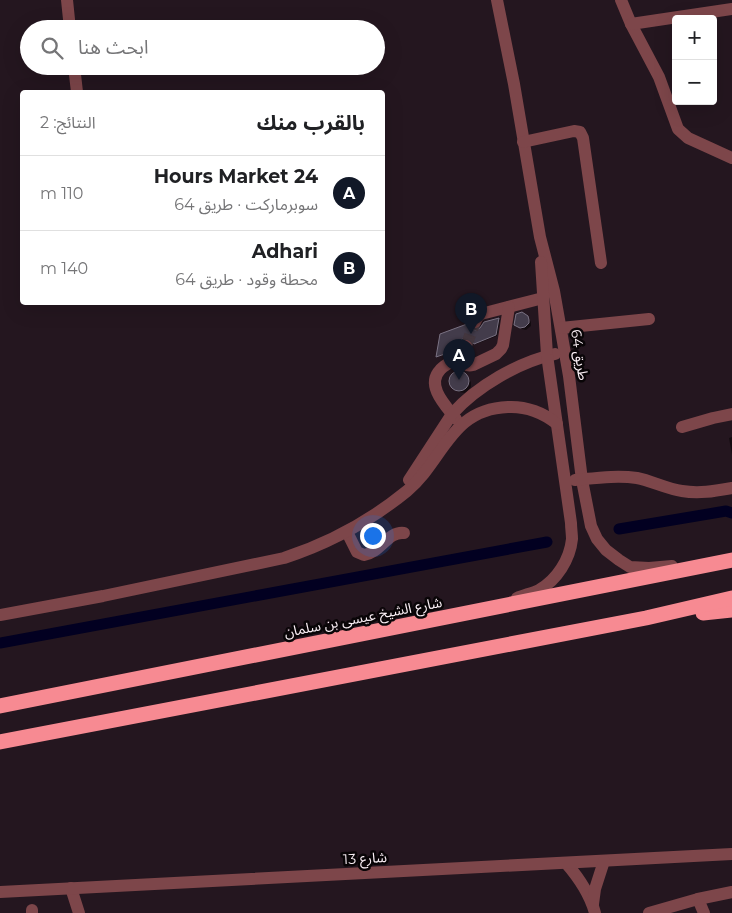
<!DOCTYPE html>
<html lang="ar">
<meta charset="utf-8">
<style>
:root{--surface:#fff;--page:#f6f6f6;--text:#202124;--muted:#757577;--line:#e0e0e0;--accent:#111827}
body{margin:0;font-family:Montserrat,"Noto Sans Arabic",sans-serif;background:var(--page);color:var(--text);direction:rtl}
.controls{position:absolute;right:15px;top:15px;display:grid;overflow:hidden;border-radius:5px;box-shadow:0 5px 20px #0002}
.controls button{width:45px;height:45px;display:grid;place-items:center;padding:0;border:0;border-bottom:1px solid var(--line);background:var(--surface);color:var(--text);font:25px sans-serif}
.you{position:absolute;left:372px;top:535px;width:18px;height:18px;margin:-12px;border:4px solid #fff;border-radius:50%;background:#1a73e8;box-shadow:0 0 0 8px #1a73e833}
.badge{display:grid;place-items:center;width:32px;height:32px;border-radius:50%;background:var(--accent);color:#fff;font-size:16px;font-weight:700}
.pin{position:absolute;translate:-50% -41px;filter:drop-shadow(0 1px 2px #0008)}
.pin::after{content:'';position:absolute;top:26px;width:18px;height:15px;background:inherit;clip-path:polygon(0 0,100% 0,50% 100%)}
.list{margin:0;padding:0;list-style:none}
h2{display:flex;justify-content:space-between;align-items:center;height:65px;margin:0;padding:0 20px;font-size:21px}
h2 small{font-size:16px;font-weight:400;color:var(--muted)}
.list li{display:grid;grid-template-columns:32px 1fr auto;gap:15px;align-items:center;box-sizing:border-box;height:75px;padding:0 20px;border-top:1px solid var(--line)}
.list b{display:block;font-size:19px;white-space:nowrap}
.list p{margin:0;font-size:16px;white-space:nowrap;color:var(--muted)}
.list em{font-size:16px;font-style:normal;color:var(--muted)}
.icon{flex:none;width:28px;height:28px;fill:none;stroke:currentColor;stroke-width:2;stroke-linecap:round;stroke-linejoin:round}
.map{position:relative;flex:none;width:732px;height:913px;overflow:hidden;direction:ltr}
.search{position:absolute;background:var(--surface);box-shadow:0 5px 20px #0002;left:20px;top:20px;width:365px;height:55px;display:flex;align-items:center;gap:12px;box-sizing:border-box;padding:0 18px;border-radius:28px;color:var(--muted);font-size:19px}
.panel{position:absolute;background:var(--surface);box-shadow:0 5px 20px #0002;left:20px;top:90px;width:365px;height:215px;border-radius:5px;direction:rtl}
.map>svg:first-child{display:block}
.shadow{fill:#0007}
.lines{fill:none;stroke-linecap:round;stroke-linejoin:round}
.canal{stroke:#020021;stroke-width:11}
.building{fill:#433c4b;stroke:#7a7283}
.minor-tunnel{stroke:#44373f;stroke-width:12;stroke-dasharray:12 6;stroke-linecap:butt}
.minor{stroke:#7d464a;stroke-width:12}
.highway{stroke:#f78a92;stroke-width:15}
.labels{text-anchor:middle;stroke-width:5;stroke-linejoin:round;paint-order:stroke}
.street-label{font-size:14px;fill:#fbf0f6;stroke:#090507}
</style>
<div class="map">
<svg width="732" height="913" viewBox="0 0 732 913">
<rect width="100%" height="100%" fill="#24161f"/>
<g class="shadow">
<polygon points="526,315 531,322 531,326 526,330 522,329 519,327"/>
<polygon points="499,319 500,320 497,336 476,344 472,339 464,339 452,352 438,357 438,356 471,330 476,331"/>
<polygon points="456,372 459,372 465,374 471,382 471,387 467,392 465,393 459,392 453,388 450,382 451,376"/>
<polygon points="732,437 732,455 729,438"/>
</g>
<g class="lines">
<g class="canal">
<polyline points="619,529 726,511 732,513"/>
<polyline points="0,643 547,542"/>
</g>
</g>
<g class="building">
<polygon points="522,312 528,316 529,320 529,323 525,327 520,328 514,325 516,314"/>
<polygon points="499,318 496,335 474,344 470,339 462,339 451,352 436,357 440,334 467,324 471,329 476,330 480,328 484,322"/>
<circle cx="459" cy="381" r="10"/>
</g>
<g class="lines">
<polyline class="minor-tunnel" points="466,346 475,322"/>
<g class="minor">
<polyline points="67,0 70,29"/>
<polyline points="497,0 514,84 540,237 554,291 569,376 582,480 591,526 597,539 606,550 619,560 630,567 649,568 672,566"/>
<polyline points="621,0 631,24 659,77 678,129 688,138 732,158"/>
<polyline points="631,24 732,9"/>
<polyline points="74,66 77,92"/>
<polyline points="523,142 574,131 580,132 583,138 601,263"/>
<polyline points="475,322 478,316 481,314 543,298"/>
<polyline points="561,328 649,319"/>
<path d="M457,357C462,362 465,367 473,365L496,354L501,349L503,345L509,307"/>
<path d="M456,419C447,407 425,386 440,370C442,367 446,365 449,363C456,358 462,354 466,346"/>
<polyline points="682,427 713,418 732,414"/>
<path d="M409,480L452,414C477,386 519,362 555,354"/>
<path d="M575,480C596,478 617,475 637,478C652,481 667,489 682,491C699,494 715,491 732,488"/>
<path d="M347,532L357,552L364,555C380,553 388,531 404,533"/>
<path d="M517,598C524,595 533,593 539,590C557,580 570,559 572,539C572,534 571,528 571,523L547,355L541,262"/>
<path d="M0,615L103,596L284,558C330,543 369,522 407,491C444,460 450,409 508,407C526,406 544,413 557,424"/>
<path d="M566,863C579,878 590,894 595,913"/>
<polyline points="71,888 79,913"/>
<polyline points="0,892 732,854"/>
<polyline points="698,899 704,913"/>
<polyline points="593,904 595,889 604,861"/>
<polyline points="32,910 32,913"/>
<polyline points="649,913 698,899 732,892"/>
</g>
<g class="highway">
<polyline points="703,613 732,610"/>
<polyline points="0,706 732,560"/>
<polyline points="0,742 646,618 732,598"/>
</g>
</g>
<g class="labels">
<g class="street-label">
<text transform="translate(580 355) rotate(81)" y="5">طريق 64</text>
<text transform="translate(363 617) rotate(-11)" y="5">شارع الشيخ عيسى بن سلمان</text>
<text transform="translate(365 858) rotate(-3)" y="5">شارع 13</text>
</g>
</g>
</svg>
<div class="controls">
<button>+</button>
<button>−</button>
</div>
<div class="you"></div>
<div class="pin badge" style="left:459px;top:380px">A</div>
<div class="pin badge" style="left:471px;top:334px">B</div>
<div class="search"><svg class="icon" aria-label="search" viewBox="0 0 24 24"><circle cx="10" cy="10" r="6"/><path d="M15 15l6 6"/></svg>ابحث هنا</div>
<section class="panel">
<h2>بالقرب منك<small>النتائج: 2</small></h2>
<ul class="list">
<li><span class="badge">A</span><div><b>24 Hours Market</b><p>سوبرماركت · طريق 64</p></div><em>110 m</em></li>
<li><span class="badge">B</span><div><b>Adhari</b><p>محطة وقود · طريق 64</p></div><em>140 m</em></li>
</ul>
</section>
</div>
